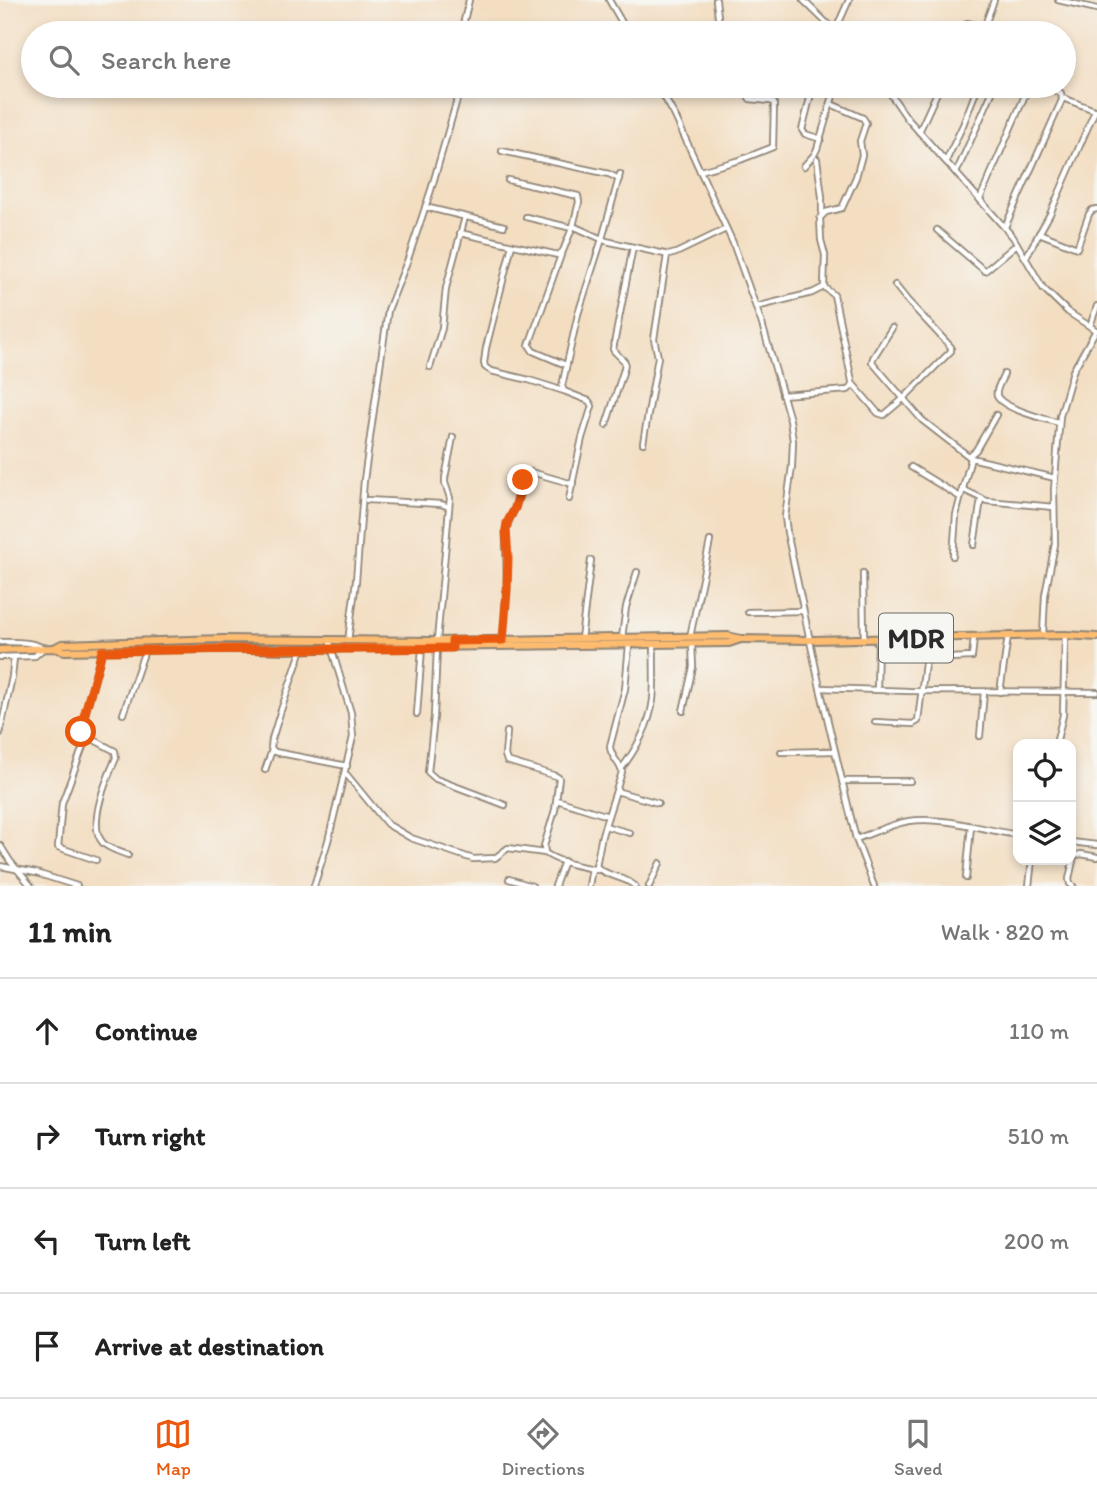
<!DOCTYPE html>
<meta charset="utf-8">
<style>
:root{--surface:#fff;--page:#f6f6f6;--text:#222;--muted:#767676;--line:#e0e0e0;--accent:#ea580c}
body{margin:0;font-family:Itim,sans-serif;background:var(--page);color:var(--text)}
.controls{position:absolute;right:21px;bottom:21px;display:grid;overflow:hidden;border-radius:14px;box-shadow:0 4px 10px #0003}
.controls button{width:63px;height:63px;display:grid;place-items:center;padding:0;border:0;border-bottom:2px solid var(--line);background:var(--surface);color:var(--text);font:35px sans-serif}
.stop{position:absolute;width:21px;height:21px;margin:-16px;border:5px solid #ea580c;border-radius:50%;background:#fff}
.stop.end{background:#ea580c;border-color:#fff;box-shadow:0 2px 7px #0008}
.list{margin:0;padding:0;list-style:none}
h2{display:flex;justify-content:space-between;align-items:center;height:91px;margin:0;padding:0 28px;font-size:30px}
h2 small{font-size:23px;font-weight:400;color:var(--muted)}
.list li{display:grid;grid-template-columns:46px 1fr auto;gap:21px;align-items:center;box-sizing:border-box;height:105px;padding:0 28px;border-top:2px solid var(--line)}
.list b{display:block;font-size:26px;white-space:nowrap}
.list em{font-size:23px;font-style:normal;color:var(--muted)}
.icon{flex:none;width:38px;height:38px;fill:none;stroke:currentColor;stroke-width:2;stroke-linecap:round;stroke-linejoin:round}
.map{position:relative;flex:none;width:1097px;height:886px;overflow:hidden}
.search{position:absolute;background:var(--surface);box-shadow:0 4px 10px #0003;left:21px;right:21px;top:21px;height:77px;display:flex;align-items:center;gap:18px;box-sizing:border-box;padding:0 24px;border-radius:38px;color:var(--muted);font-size:26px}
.sheet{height:511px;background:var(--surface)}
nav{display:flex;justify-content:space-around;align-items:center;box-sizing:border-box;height:98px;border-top:2px solid var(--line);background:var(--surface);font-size:19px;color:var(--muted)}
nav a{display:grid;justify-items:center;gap:4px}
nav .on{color:var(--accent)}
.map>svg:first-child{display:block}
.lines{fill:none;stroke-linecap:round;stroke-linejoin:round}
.minor-casing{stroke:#8f8476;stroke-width:8}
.primary-casing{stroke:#8f8476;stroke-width:10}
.minor{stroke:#fff;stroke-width:4.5}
.primary{stroke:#febc70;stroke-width:6}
.route{stroke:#ea580c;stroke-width:9}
.labels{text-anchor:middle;stroke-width:7;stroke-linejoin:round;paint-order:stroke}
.shield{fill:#f6f6f2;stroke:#686867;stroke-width:2}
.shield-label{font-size:28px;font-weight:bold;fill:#2b2b2b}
</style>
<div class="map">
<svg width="1097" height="886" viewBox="0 0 1097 886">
<rect width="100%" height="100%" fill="#f6f6f2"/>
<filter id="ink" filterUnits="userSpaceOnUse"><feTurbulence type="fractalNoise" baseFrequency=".0143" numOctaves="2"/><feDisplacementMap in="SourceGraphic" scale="14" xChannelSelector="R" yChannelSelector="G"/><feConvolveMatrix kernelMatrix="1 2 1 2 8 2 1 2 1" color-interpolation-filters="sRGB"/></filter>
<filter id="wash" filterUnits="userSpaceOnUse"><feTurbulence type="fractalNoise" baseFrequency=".00686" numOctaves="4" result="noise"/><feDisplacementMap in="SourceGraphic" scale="28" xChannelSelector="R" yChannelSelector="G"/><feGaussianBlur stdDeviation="1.57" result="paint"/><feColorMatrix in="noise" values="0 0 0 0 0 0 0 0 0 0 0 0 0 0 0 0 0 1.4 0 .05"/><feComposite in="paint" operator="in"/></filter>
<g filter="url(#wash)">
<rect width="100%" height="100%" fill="#f3dec2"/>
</g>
<g filter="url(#ink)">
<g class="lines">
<defs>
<g id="minor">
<polyline points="609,0 628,33"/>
<polyline points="716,0 720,33"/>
<polyline points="803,0 837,33"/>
<polyline points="1058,0 1097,9"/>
<polyline points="835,31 849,0"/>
<polyline points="461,33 469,0"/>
<polyline points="960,33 964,26 967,23 981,26 985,25 994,0"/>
<polyline points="658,86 675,116 733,243 762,324 790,420 793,441 792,466 785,517 787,532 820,688 856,839 874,886"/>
<polyline points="813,86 802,130 805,134 821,139"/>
<polyline points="885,86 907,118 1013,237 1043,288 1068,312 1097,331"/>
<polyline points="1063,98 1097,111"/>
<polyline points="919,132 940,86"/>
<polyline points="502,151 609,174 619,179"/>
<polyline points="817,159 822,197 822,214"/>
<polyline points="946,161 963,125 978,86"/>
<polyline points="804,166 814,155 817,149 836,86"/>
<polyline points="700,171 740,160 773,147 774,103 770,101 750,99 747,94 746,86"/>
<polyline points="956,173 995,86"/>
<polyline points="508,180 578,196 579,202 573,226"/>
<polyline points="980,199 1029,86"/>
<polyline points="425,207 504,226"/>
<polyline points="526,217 572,228"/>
<polyline points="1005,227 1062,100 1061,93 1044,86"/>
<polyline points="937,230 985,271 1017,244"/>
<polyline points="460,233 558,255 563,251 573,226 606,241 669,255 676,253 726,229"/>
<polyline points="1039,233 1077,248 1089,214 1092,210 1097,209"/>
<polyline points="512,245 486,348 484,363 485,367 491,371 529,380 564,391"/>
<polyline points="561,255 529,345 533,351 566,365"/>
<polyline points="1026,257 1050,214 1094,113 1097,110"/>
<polyline points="756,307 812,293 824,287 825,255 821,240 820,218 826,212 842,208 856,177 862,155 860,141 866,123 863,118 831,104"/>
<polyline points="1090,326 1097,306"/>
<polyline points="892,328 873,358 872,362 922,420 971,458 956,515 953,556"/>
<polyline points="430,367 442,328 446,288 465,217"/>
<path d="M1004,374C1002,380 995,390 997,396C1003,409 1046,419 1059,423"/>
<polyline points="853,384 878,413 884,415 903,399 951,351 951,347 907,300 895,285"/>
<polyline points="782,395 848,390 852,386 852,381 834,295 824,287"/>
<polyline points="606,425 624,369 625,362 614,351 613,349 633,247"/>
<polyline points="643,443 658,357 654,339 667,255"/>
<polyline points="969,456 976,450 996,415"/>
<polyline points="971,458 1055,478"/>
<polyline points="911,467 960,497"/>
<polyline points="962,489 987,501 1054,507"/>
<polyline points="569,499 582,438 592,406 589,401 564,391 562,386 578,314 602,239 620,174"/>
<polyline points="367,500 441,504 449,507"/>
<polyline points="974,545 981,499"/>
<polyline points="863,573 864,639"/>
<polyline points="748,612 803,611"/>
<polyline points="1043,635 1045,595 1055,544 1054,490 1060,416 1073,371 1096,330"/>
<polyline points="690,637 710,541"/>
<polyline points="622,638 626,607 637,572"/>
<polyline points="581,639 591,560"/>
<polyline points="503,640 507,589 506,530 509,520 515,508 525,474 531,472 573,484"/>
<polyline points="348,641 356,581 364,480 388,310 408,259 431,190 461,86"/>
<polyline points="437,641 450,498 445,483 445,478 453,437"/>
<path d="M0,642C15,642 30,641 44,648L35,656L0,657"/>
<path d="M629,645L625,689L610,746C610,757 620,762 622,772L602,835L596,866C606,877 624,876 635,886"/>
<polyline points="437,648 434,717 428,772 436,779 505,805"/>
<polyline points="302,649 280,713 272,739 271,748 275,752 347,766"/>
<path d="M102,651L81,729L83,734L115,751L116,758C108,776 86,825 103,843C109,849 120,852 128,855"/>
<polyline points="926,659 972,657 974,637"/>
<polyline points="820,688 909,691 1097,692"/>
<polyline points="877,690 878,639"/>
<polyline points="1000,692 1008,636"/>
<polyline points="683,711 693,667 692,644"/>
<polyline points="123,714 145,650"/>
<polyline points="417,714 422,648"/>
<polyline points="875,722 913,724 918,721 928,638"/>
<path d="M507,732L505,755L507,761L556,776L559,778L555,810L544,846L545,853C560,863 580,866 598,870"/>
<polyline points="0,733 12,677 14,657"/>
<polyline points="87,736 62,803 58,847 96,860"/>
<polyline points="980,736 984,692"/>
<polyline points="1056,744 1063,715 1065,635"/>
<polyline points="781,752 835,751"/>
<path d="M621,769C636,750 650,724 653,700C655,682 653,663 654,645"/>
<polyline points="265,770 272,750"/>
<polyline points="347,775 387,824 411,838 473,859 495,858 508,848 545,853"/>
<polyline points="842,781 910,781"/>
<polyline points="616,791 658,803"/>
<polyline points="557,800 608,816"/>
<polyline points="605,826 630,833"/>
<path d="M856,839C873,833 891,824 909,821C943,816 984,830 1018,835"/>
<polyline points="1071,842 1097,845"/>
<polyline points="0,845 10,861 31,886"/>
<polyline points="0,866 36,873 77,886"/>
<polyline points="966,878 971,826"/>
<polyline points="509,879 532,886"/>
<polyline points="314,886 328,841 353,737 351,713 329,640"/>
<polyline points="555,886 564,861"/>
<polyline points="589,886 592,868"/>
<polyline points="649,886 660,863"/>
<polyline points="1029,886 1032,860"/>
<polyline points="1073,886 1070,884 1069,879 1074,856 1081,854 1097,857"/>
</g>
<g id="primary">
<polyline points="54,648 62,644 223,639 437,641 728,636 741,639 810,640 1065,635 1097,637"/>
<polyline points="0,650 54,648 65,651 223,648 286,650 343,648 729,643 741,639"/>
</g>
</defs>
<use href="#minor" class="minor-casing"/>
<use href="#primary" class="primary-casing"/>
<use href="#minor" class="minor"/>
<use href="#primary" class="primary"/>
</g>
</g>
<g class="lines" filter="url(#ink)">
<path class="route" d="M81,732V727L102,651C219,648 335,650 452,648V641L503,640L507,589L508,558L506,530L507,523L515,508L523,480"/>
</g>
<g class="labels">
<rect class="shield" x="879" y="613.5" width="74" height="49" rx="5"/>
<g class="shield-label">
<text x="916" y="648">MDR</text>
</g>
</g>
</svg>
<div class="controls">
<button><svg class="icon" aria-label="locate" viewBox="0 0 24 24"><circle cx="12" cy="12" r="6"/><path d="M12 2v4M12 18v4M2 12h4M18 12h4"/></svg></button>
<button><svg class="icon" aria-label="layers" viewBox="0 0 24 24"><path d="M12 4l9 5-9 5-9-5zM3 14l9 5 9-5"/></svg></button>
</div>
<div class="stop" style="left:81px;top:732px"></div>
<div class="stop end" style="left:523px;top:480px"></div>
<div class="search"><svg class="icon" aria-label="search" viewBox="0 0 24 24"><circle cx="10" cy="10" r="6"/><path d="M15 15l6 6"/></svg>Search here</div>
</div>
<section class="sheet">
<h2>11 min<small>Walk · 820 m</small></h2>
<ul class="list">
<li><svg class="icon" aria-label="ahead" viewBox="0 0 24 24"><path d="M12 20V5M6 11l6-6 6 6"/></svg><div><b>Continue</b></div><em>110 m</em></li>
<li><svg class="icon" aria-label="right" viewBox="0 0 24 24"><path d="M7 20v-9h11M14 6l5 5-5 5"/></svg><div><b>Turn right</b></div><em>510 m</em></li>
<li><svg class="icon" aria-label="left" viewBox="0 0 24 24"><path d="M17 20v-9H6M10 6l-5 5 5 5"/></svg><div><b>Turn left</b></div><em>200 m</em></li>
<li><svg class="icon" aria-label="arrive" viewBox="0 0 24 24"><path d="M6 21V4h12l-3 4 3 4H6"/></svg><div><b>Arrive at destination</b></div></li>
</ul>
</section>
<nav>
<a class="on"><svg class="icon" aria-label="map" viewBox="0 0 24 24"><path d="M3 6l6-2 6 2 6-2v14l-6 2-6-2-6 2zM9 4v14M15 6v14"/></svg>Map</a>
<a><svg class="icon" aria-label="directions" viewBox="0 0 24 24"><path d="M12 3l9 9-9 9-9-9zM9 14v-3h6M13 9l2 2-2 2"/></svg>Directions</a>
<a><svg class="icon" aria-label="saved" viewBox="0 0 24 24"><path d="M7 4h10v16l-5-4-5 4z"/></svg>Saved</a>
</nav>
